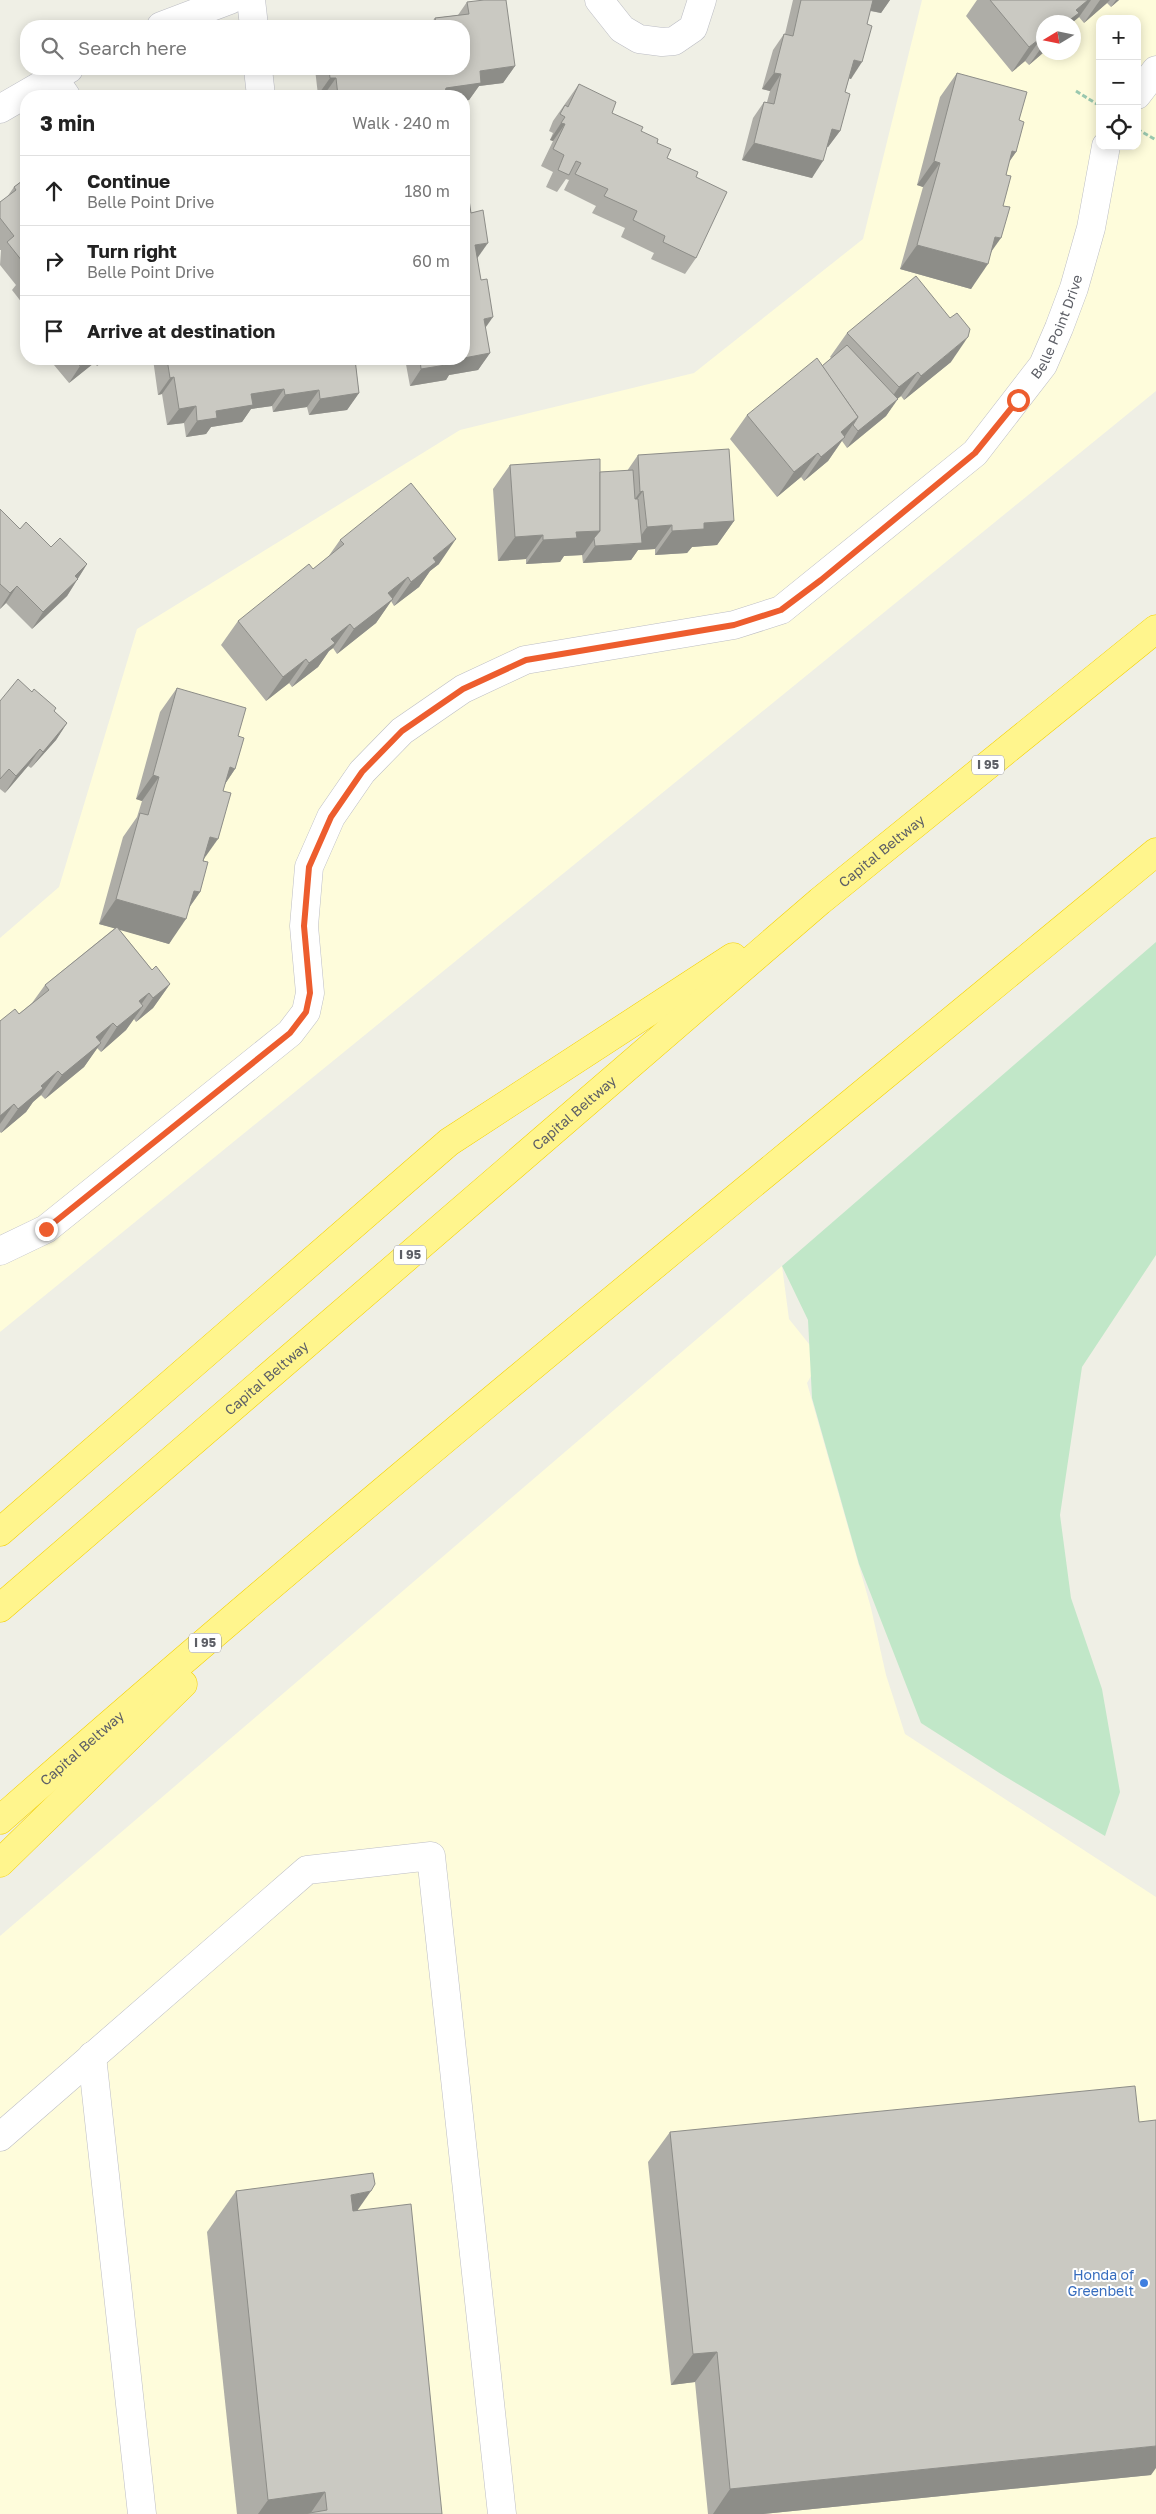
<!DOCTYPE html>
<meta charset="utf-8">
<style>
:root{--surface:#fff;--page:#f2f2f2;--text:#222;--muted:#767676;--line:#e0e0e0}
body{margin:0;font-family:"Golos Text",sans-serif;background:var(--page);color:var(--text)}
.controls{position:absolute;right:15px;top:15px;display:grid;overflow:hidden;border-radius:10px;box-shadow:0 2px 12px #0003}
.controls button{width:45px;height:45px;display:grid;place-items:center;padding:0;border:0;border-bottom:1px solid var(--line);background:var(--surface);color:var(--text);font:25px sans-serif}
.compass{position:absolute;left:1036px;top:15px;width:45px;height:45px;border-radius:50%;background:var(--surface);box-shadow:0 2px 12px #0003;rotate:260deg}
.stop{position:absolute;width:15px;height:15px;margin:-11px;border:4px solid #ed5d2e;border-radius:50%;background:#fff}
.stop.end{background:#ed5d2e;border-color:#fff;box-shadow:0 1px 5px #0008}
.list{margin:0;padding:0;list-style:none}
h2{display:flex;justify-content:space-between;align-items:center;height:65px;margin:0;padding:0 20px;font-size:21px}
h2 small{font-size:16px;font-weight:400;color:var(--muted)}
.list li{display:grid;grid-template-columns:32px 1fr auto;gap:15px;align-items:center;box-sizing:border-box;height:70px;padding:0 20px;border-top:1px solid var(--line)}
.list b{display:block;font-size:19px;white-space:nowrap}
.list p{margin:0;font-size:16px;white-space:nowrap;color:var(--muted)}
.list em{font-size:16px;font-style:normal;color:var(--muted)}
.icon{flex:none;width:28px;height:28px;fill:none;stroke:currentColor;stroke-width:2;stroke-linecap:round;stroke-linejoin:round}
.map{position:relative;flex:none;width:1156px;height:2514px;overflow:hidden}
.search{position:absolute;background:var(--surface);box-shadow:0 2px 12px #0003;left:20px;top:20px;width:450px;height:55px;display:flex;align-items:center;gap:12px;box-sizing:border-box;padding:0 18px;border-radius:20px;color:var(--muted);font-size:19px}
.panel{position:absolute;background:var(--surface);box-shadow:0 2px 12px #0003;left:20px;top:90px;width:450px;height:275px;border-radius:20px}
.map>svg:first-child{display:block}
.commercial{fill:#fefcdb;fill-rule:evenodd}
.green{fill:#c1e7c8}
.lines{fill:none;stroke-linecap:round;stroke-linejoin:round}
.minor-casing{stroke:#bcbdc4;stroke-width:29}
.highway-casing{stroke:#f4d100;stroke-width:29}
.path{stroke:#9ac8af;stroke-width:3;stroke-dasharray:5 2.5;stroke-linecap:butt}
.minor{stroke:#fff;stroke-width:28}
.highway{stroke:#fff58d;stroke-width:28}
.wall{fill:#aeada7}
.shaded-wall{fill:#8d8d88}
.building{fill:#cac9c2;stroke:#8d8d88}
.route{stroke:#ed5d2e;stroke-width:6}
.shop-dot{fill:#3f7fe0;stroke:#fff;stroke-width:2}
.labels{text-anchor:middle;stroke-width:4;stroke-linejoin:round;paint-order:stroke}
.shield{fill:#fff;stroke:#8e8f94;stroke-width:1}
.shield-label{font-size:12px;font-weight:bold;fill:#5d5f66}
.street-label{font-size:14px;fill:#5d5f66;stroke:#fff}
.shop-label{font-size:14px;fill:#366cbe;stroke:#fff;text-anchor:end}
</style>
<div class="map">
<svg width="1156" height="2514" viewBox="0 0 1156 2514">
<rect width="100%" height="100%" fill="#efefe5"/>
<g class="commercial">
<path d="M922,0H1156V391L0,1332V938L59,887L137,629L460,430L694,373L863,239ZM1100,19H1137V146H1100ZM1044,22H1074V52H1044Z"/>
<polygon points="782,1266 789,1319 821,1359 807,1383 871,1608 886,1675 905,1734 1156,1897 1156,2514 0,2514 0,1936"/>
</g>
<polygon class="green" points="1156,942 1156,1255 1082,1367 1060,1515 1071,1598 1102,1689 1120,1792 1105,1836 1001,1774 921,1723 859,1564 812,1398 808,1320 782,1266"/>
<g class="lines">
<defs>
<g id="minor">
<polyline points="251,0 254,26"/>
<polyline points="599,0 622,29 639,39 662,42 674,41 693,28 702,0"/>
<polyline points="161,26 230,0"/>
<polyline points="258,69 261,96"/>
<polyline points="53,77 66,96"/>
<polyline points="1137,95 1156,70"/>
<polyline points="0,109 69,69"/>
<path id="s1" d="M0,1251L46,1229L290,1033L306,1012L310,993L304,926L309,867L331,817L362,772L402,731L463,689L525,660L734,625L781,610L975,453L1043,365L1059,328L1074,288L1091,228L1106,146"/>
<polyline points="92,2056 142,2514"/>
<polyline points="0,2137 307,1870 431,1856 502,2514"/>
</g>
<g id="highway">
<polyline points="0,1532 449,1142 733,957"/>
<path id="s2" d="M0,1608L820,901L1156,629"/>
<path id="s3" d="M0,1820C377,1488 769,1172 1156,852"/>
<polyline points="0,1863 183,1684"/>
</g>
</defs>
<use href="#minor" class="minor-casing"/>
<use href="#highway" class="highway-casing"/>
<g class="path">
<polyline points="1076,91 1100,106"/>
<polyline points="1137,129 1156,140"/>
</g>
<use href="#minor" class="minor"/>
<use href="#highway" class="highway"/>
</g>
<g class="wall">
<polygon points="793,0 890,0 881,13 870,11 851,79 849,78 845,92 840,131 828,147 827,147 812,178 742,160 753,118 764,102 767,102 770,91 762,89 773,50 784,34 785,34"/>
<polygon points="977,0 1119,0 1111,7 1107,3 1084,23 1079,17 1073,22 1044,22 1044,52 1029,65 1025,61 1012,72 966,16"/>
<polygon points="467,2 515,66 503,83 479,86 469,100 464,101 464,96 324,96 324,95 318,95 315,69 464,69 430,24 435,18 458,15"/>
<polygon points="957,73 1019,120 1016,152 1009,162 1006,175 1003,206 991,253 971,289 900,269 923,187 917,185 940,97"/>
<polygon points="579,84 612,113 641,131 657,143 667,158 696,177 696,258 685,274 651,259 654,253 621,237 625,228 592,213 596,206 564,190 569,180 566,179 557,192 546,187 553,172 541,166 553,141 550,140 553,133 549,131 553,121"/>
<polygon points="26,178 26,308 12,290 16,285 0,265 1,250 0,250 0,202 7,197 14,187"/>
<polygon points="477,258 485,328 490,353 478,370 449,375 446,380 410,386 405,359 464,359"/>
<polygon points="847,333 951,362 904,400 901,396 897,399 886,416 847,448 842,441 828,461 804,481 801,477 777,497 730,439 747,415 822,366 831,358 830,357"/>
<polygon points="49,359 106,359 97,366 94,363 69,383"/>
<polygon points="153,359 355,359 359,393 347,410 309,415 307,407 273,412 272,406 251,409 242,422 211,427 206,434 186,437 184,423 167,425 162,394 158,395"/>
<polygon points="638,455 734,521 717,545 692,547 687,553 655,555 655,549 638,550 631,560 583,563 582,555 564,556 560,562 526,564 526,559 498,561 493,489 510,465 600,472 627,471"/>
<polygon points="0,509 20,529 51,547 87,564 67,596 32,629 6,603 0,609"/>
<polygon points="340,540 439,564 430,571 419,587 394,606 391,601 376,623 337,654 333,648 329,651 318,667 292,687 289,683 266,701 221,645 238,621 313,569 328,557"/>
<polygon points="177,688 238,736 235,769 225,784 204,859 200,892 189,908 169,944 119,929 152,970 170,984 153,1008 136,1022 134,1019 126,1030 101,1052 97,1048 84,1067 45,1099 41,1095 33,1102 26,1112 1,1133 0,1132 0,1021 19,1014 32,1003 45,985 115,928 99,924 123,837 137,817 142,801 136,799 160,712"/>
<polygon points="0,701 54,711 67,723 56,740 31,768 28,766 5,793 0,789"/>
<polygon points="670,2132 1151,2475 763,2514 708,2514 695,2382 671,2385 648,2162"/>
<polygon points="236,2191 358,2210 442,2514 237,2514 207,2232"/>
</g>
<g class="shaded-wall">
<polygon points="870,0 890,0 881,13 863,9"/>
<polygon points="1088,0 1091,0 1079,17 1073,22 1067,22 1076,10"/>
<polygon points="1100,0 1110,0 1107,3 1084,23"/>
<polygon points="1116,0 1119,0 1111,7"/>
<polygon points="1042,37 1025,61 1012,72 1029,47"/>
<polygon points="1044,44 1044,52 1029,65"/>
<polygon points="854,60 862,62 851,79 842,76"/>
<polygon points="515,66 503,83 479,86 469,100 464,101 464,96 416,96 446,88 480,71"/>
<polygon points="774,73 781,74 770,91 762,89"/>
<polygon points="330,78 336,78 324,95 318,95"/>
<polygon points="561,123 565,124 553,141 550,140"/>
<polygon points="832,129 840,131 828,147 820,145"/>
<polygon points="754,143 823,161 812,178 742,160"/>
<polygon points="1012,151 1016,152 999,176"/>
<polygon points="934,161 940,163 923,187 917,185"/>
<polygon points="995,237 1001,238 984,262"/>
<polygon points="488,243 476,260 475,245"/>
<polygon points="917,245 988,264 971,289 900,269"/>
<polygon points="493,317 481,334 484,319"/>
<polygon points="968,337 951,362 904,400 921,376"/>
<polygon points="490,353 478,370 449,375 446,380 410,386 421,369 457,359 464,359 464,358"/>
<polygon points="90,359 97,359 94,363 69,383 80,366"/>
<polygon points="102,359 106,359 97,366"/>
<polygon points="918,372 901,396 882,411 899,387"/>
<polygon points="174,377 162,394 158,395 170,378"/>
<polygon points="284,389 272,406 251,409 242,422 211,427 206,434 186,437 197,421 251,394"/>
<polygon points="319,390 307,407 273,412 285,395"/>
<polygon points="359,393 347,410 309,415 320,399"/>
<polygon points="898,399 886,416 847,448 858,431"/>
<polygon points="196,406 184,423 167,425 179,409"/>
<polygon points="858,417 828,461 804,481 821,457 841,432"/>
<polygon points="818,453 801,477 777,497 794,472"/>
<polygon points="643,491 626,515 623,516 640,492"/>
<polygon points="734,521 717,545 692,547 687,553 655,555 672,531 704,523"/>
<polygon points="672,525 655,549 638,550 631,560 583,563 595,546 635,544 647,527"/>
<polygon points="600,531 583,555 564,556 560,562 526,564 543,540 576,532"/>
<polygon points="543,535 526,559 498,561 515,537"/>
<polygon points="456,539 439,564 430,571 419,587 394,606 411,582 433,558"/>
<polygon points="87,564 67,596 32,629 43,612 75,576"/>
<polygon points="408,577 376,623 337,654 354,629 388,593"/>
<polygon points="17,586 6,603 0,609 10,593"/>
<polygon points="350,624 333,648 329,651 318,667 292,687 309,663 331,639"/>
<polygon points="306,659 289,683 266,701 283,677"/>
<polygon points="67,723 56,740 31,768 43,752"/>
<polygon points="40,749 28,766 5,793 16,776"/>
<polygon points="230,767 235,769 219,793"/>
<polygon points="153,775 159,777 142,801 136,799"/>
<polygon points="210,837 218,839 201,863"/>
<polygon points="194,891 200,892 183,916"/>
<polygon points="116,899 186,919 169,944 99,924"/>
<polygon points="170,984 153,1008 136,1022 153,998"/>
<polygon points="149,993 136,1012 143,1006 126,1030 101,1052 117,1027 139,1001"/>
<polygon points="113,1023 97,1046 101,1043 84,1067 45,1099 62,1075 96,1037"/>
<polygon points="58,1071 41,1095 33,1102 26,1112 1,1133 18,1109 41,1086"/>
<polygon points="14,1104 0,1124 0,1116"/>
<polygon points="371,2191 343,2231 351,2195"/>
<polygon points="717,2352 695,2382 671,2385 693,2354"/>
<polygon points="1156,2446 1156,2468 1151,2475 763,2514 713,2514 730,2489"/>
<polygon points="325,2492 310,2514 258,2514 268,2500"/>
</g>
<g class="building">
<polygon points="484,0 506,0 515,66 480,71 481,83 446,88 445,92 416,96 338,96 336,78 330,78 329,69 464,69 464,26 414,26 436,24 435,18 469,14 467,2"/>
<polygon points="801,0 873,0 867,24 872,26 862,62 854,60 845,92 850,94 840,131 832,129 823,161 754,143 764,102 774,104 781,74 774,73 784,34 793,36"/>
<polygon points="990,0 1088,0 1076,10 1079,13 1067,22 1044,22 1044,39 1042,37 1029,47"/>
<polygon points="957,73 1027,92 1019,120 1024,122 1016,152 1012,151 1006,175 1011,176 1003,206 1010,207 1001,238 995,237 988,264 917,245 940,163 934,161"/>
<polygon points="579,84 616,102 612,113 643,127 641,131 658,139 657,143 671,149 667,158 698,172 696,177 727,192 696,258 663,242 665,236 633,220 637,211 604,196 608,189 575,174 581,163 576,161 569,175 558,170 564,155 553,149 565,124 561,123 565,117 560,114 565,105 568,107"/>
<polygon points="465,173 471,213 483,210 488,243 475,245 481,280 487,279 493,317 484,319 490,353 464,358 464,174"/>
<polygon points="26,178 26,266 7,242 14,236 0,218 0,202 16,190 14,187"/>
<polygon points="916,276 950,318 957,313 970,329 968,337 921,376 918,372 899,387 847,333"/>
<polygon points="847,345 898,399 858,431 853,425 858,417 822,366"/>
<polygon points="817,358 858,417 841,432 845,437 821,457 818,453 794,472 747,415"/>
<polygon points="74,359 90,359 80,366"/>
<polygon points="167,359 355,359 359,393 320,399 319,390 285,395 284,389 251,394 253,405 216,411 217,418 197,421 196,406 179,409 174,377 170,378"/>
<polygon points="420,359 459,359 457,359 458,363 421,369"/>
<polygon points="729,449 734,521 704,523 704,529 672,531 672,525 647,527 643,491 640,492 638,455"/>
<polygon points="600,459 600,531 576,532 577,538 543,540 543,535 515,537 510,465"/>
<polygon points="633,470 635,499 638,499 642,543 595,546 594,538 600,531 600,472"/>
<polygon points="411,483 456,539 433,558 436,562 411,582 408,577 388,593 393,599 354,629 350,624 331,639 335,643 309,663 306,659 283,677 238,621 309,564 313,569 344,544 340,540"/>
<polygon points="0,509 20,529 26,522 51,547 60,538 87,564 75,576 78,579 43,612 17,586 10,593 0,584"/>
<polygon points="18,679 32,692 34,689 56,708 54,711 67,723 43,752 40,749 16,776 9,769 0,779 0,701"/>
<polygon points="177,688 246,708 238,736 244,738 235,769 230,767 223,791 231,793 218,839 210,837 203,861 208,862 200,892 194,891 186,919 116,899 140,813 148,815 159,777 153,775"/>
<polygon points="117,927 152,970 156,966 170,984 153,998 149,993 139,1001 143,1006 117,1027 113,1023 96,1037 101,1043 62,1075 58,1071 41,1086 43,1088 18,1109 14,1104 0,1116 0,1021 15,1009 19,1014 49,990 45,985"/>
<polygon points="1135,2086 1139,2122 1156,2120 1156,2446 730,2489 717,2352 693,2354 670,2132"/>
<polygon points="373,2173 375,2184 371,2191 351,2195 353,2211 411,2204 442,2514 304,2514 327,2510 325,2492 268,2500 236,2191"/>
</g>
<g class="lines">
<polyline class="route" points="46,1229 290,1033 306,1012 310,993 304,926 309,867 331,817 362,772 402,731 463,689 526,660 734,625 781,610 821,580 975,453 1018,400"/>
</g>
<circle class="shop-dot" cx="1144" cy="2283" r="5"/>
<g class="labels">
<g class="shield">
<rect x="972" y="755.5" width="32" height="19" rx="4"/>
<rect x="394" y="1245.5" width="32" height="19" rx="4"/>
<rect x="189" y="1633.5" width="32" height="19" rx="4"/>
</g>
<g class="shield-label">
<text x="988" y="769">I 95</text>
<text x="410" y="1259">I 95</text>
<text x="205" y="1647">I 95</text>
</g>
<g class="street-label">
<text dy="5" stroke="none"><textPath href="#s1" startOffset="1508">Belle Point Drive</textPath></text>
<text dy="5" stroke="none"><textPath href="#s2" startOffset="1162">Capital Beltway</textPath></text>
<text dy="5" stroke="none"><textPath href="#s2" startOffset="758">Capital Beltway</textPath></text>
<text dy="5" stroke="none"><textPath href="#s2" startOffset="352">Capital Beltway</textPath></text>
<text dy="5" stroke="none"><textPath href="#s3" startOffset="109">Capital Beltway</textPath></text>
</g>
<g class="shop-label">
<text x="1134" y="2280">Honda of<tspan x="1134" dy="16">Greenbelt</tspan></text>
</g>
</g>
</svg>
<div class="controls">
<button>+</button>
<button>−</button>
<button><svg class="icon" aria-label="locate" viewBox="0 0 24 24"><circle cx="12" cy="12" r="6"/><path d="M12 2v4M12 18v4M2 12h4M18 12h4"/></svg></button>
</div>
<svg class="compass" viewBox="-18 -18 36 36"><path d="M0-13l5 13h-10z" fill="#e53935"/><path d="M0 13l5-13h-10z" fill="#767676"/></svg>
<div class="stop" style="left:1018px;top:400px"></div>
<div class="stop end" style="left:46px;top:1229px"></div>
<div class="search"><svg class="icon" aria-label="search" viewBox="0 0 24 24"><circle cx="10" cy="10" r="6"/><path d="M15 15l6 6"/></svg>Search here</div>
<section class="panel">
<h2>3 min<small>Walk · 240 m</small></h2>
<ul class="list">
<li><svg class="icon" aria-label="ahead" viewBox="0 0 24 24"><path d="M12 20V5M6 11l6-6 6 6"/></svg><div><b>Continue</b><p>Belle Point Drive</p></div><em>180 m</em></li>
<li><svg class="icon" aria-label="right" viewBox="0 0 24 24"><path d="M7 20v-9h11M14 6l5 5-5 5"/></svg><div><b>Turn right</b><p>Belle Point Drive</p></div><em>60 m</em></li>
<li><svg class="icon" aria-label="arrive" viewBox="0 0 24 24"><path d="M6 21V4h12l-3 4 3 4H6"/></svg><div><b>Arrive at destination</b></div></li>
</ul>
</section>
</div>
